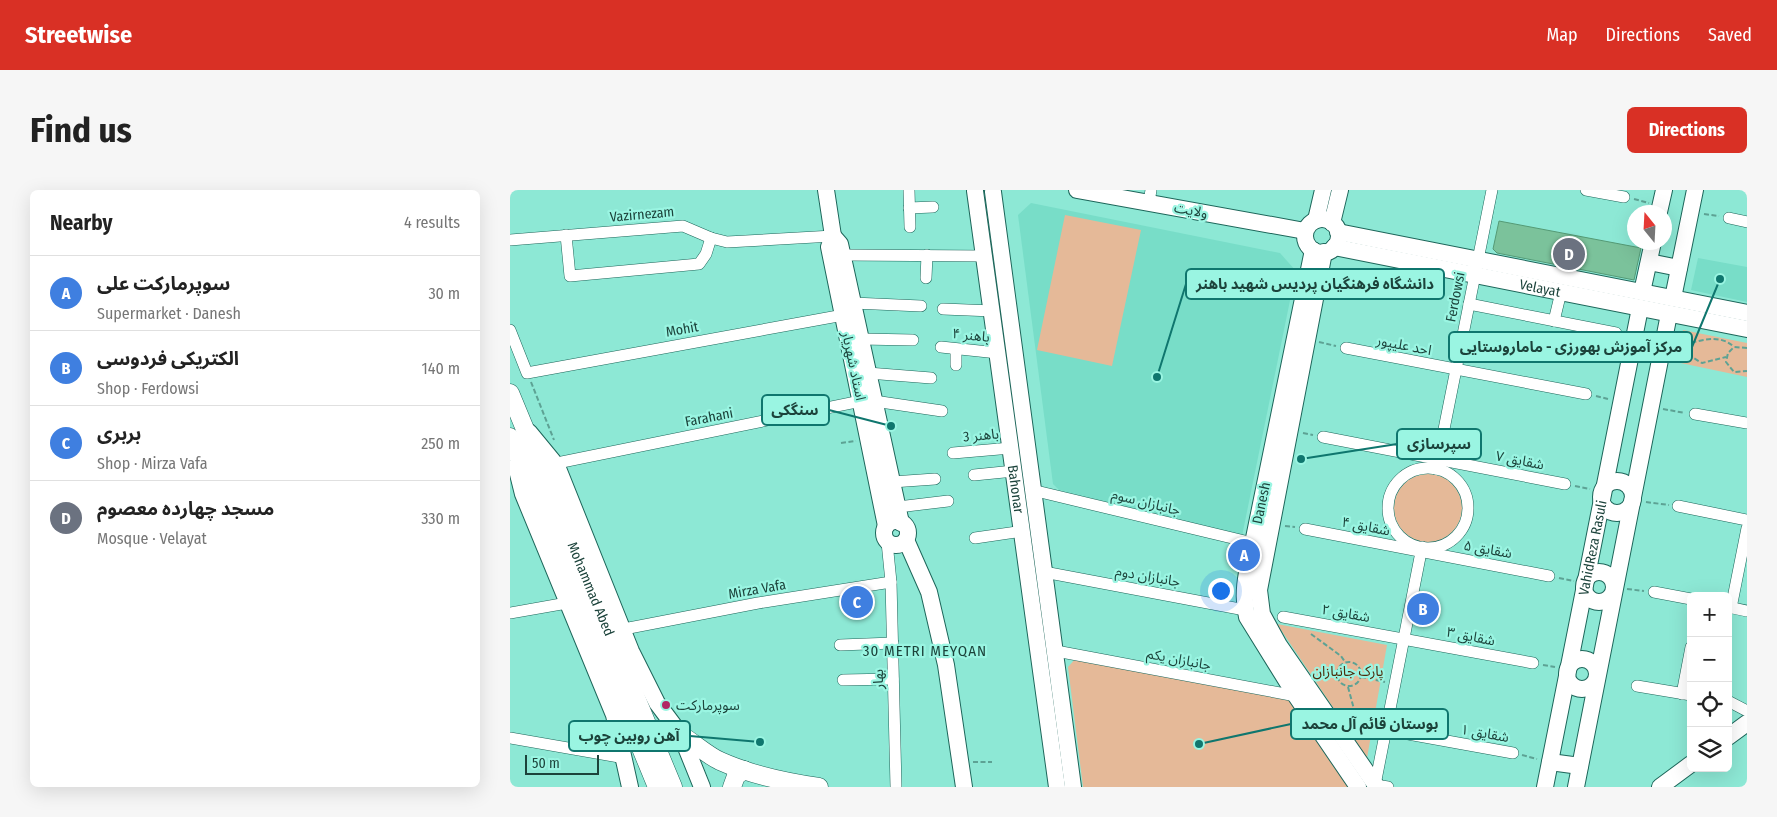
<!DOCTYPE html>
<meta charset="utf-8">
<style>
:root{--surface:#fff;--page:#f6f6f6;--text:#222;--muted:#767676;--line:#e0e0e0;--accent:#d93025}
body{margin:0;font-family:"Fira Sans Condensed","Noto Sans Arabic",sans-serif;background:var(--page);color:var(--text)}
.controls{position:absolute;right:15px;bottom:15px;display:grid;overflow:hidden;border-radius:8px;box-shadow:0 5px 20px #0002}
.controls button{width:45px;height:45px;display:grid;place-items:center;padding:0;border:0;border-bottom:1px solid var(--line);background:var(--surface);color:var(--text);font:25px sans-serif}
.compass{position:absolute;left:1117px;top:15px;width:45px;height:45px;border-radius:50%;background:var(--surface);box-shadow:0 5px 20px #0002;rotate:342deg}
.scale{position:absolute;left:15px;bottom:12px;width:74px;box-sizing:border-box;padding-left:5px;border:2px solid #1c433b;border-top:0;font-size:14px;line-height:18px;white-space:nowrap;color:#1c433b;-webkit-text-stroke:4px #9af5e2;paint-order:stroke}
.you{position:absolute;left:710px;top:400px;width:18px;height:18px;margin:-12px;border:4px solid #fff;border-radius:50%;background:#1a73e8;box-shadow:0 0 0 8px #1a73e833}
.badge{display:grid;place-items:center;width:32px;height:32px;border-radius:50%;background:var(--accent);color:#fff;font-size:16px;font-weight:700}
.pin{position:absolute;translate:-50% -50%;border:2px solid #fff;box-shadow:0 1px 5px #0006}
.list{margin:0;padding:0;list-style:none}
h2{display:flex;justify-content:space-between;align-items:center;height:65px;margin:0;padding:0 20px;font-size:21px}
h2 small{font-size:16px;font-weight:400;color:var(--muted)}
.list li{display:grid;grid-template-columns:32px 1fr auto;gap:15px;align-items:center;box-sizing:border-box;height:75px;padding:0 20px;border-top:1px solid var(--line)}
.list b{display:block;font-size:19px;white-space:nowrap}
.list p{margin:0;font-size:16px;white-space:nowrap;color:var(--muted)}
.list em{font-size:16px;font-style:normal;color:var(--muted)}
.icon{flex:none;width:28px;height:28px;fill:none;stroke:currentColor;stroke-width:2;stroke-linecap:round;stroke-linejoin:round}
.map{position:relative;flex:none;width:1237px;height:597px;overflow:hidden;border-radius:8px}
header{display:flex;align-items:center;gap:30px;box-sizing:border-box;height:70px;padding:0 25px;background:var(--accent);color:#fff}
header strong{font-size:24px}
nav{display:flex;gap:28px;margin-inline-start:auto;font-size:18px}
.intro{display:flex;align-items:center;justify-content:space-between;box-sizing:border-box;height:120px;padding:0 30px}
h1{margin:0;font-size:35px}
.button{padding:12px 22px;border-radius:8px;background:var(--accent);color:#fff;font-size:18px;font-weight:700}
main{display:flex;gap:30px;padding:0 30px}
aside{flex:1;background:var(--surface);border-radius:8px;box-shadow:0 5px 20px #0002}
.map>svg:first-child{display:block}
.built{fill:#78ddc8}
.green{fill:#e5b998}
.building{fill:#7bc29b;stroke:#549a75}
.lines{fill:none;stroke-linecap:round;stroke-linejoin:round}
.street-casing{stroke:#1d665a;stroke-width:12}
.secondary-casing{stroke:#1d665a;stroke-width:18}
.primary-casing{stroke:#1d665a;stroke-width:19}
.path{stroke:#5da294;stroke-width:2;stroke-dasharray:5 2.5;stroke-linecap:butt}
.street{stroke:#fff;stroke-width:11}
.secondary{stroke:#fff;stroke-width:16}
.primary{stroke:#fff;stroke-width:18}
.poi-dot{fill:#b12664;stroke:#9af5e2;stroke-width:2}
.labels{text-anchor:middle;stroke-width:4.5;stroke-linejoin:round;paint-order:stroke}
.street-label{font-size:14px;fill:#1c433b;stroke:#9af5e2}
.park-label{font-size:14px;fill:#4d2b0a;stroke:#9af5e2}
.poi-label{font-size:14px;fill:#1c433b;stroke:#9af5e2;text-anchor:start}
.neighbourhood-label{font-size:15px;letter-spacing:1px;fill:#1c433b;stroke:#9af5e2}
.leader{fill:none;stroke:#0f766e;stroke-width:2}
.callout-dot{fill:#0f766e;stroke:#9af5e2;stroke-width:2}
.callout{fill:#9af5e2;stroke:#0f766e;stroke-width:2}
.callout-label{font-size:15px;text-anchor:middle;font-weight:bold;fill:#1c433b}
</style>
<header>
<strong>Streetwise</strong>
<nav><a>Map</a><a>Directions</a><a>Saved</a></nav>
</header>
<div class="intro"><h1>Find us</h1><a class="button">Directions</a></div>
<main>
<aside>
<h2>Nearby<small>4 results</small></h2>
<ul class="list">
<li><span class="badge" style="background:#3f7fe0">A</span><div><b>سوپرمارکت علی</b><p>Supermarket · Danesh</p></div><em>30 m</em></li>
<li><span class="badge" style="background:#3f7fe0">B</span><div><b>الکتریکی فردوسی</b><p>Shop · Ferdowsi</p></div><em>140 m</em></li>
<li><span class="badge" style="background:#3f7fe0">C</span><div><b>بربری</b><p>Shop · Mirza Vafa</p></div><em>250 m</em></li>
<li><span class="badge" style="background:#6b7280">D</span><div><b>مسجد چهارده معصوم</b><p>Mosque · Velayat</p></div><em>330 m</em></li>
</ul>
</aside>
<div class="map">
<svg width="1237" height="597" viewBox="0 0 1237 597">
<rect width="100%" height="100%" fill="#8de8d5"/>
<g class="built">
<polygon points="521,13 770,63 786,81 732,346 549,300 543,294 508,25"/>
<polygon points="1188,68 1237,77 1237,112 1181,100"/>
</g>
<g class="green">
<polygon points="555,25 631,40 602,176 527,160"/>
<polygon points="1173,140 1237,153 1237,187 1166,172"/>
<circle cx="918" cy="318" r="34"/>
<polygon points="767,434 877,455 857,568"/>
<polygon points="566,468 783,511 838,597 573,597 558,477"/>
</g>
<polygon class="building" points="989,31 1131,58 1124,90 987,63 983,59"/>
<g class="lines">
<defs>
<g id="street">
<polyline points="399,0 400,37"/>
<polyline points="1076,0 1114,7"/>
<polyline points="639,12 641,0"/>
<polyline points="399,18 423,17"/>
<polyline points="1219,28 1237,32"/>
<polyline points="56,45 60,86 189,74 196,64 201,48"/>
<polyline points="0,50 173,36 201,48 217,52 323,46"/>
<polyline points="333,65 475,66"/>
<polyline points="416,88 417,65"/>
<polyline points="343,113 411,116"/>
<polyline points="959,114 1106,143"/>
<polyline points="433,119 483,121"/>
<polyline points="1044,131 1051,102"/>
<polyline points="0,140 17,183 339,124"/>
<polyline points="351,149 403,150"/>
<polyline points="431,157 488,163"/>
<polyline points="836,158 1076,204"/>
<polyline points="446,175 446,159"/>
<polyline points="358,183 421,188"/>
<polyline points="1185,224 1237,233"/>
<polyline points="813,247 1055,294"/>
<polyline points="443,263 501,258"/>
<polyline points="52,272 351,211 364,211 432,221"/>
<circle cx="918" cy="318" r="40"/>
<polyline points="926,279 982,0"/>
<polyline points="464,285 504,281"/>
<polyline points="382,292 425,289"/>
<polyline points="522,300 743,353"/>
<polyline points="1168,316 1237,330"/>
<polyline points="388,317 438,311"/>
<polyline points="795,339 1039,386"/>
<polyline points="465,348 513,341"/>
<polyline points="377,352 381,392 386,597"/>
<polyline points="534,382 735,420"/>
<polyline points="1144,402 1181,409"/>
<polyline points="1218,417 1237,421"/>
<polyline points="1221,418 1237,338"/>
<polyline points="0,423 57,413"/>
<polyline points="773,427 1023,473"/>
<polyline points="119,438 248,413 381,392"/>
<polyline points="330,455 383,453"/>
<polyline points="546,461 786,506"/>
<polyline points="333,490 383,489"/>
<polyline points="1127,496 1181,505"/>
<polyline points="1172,504 1181,457"/>
<polyline points="1218,511 1237,521"/>
<polyline points="876,540 1003,563"/>
<polyline points="0,548 115,568"/>
<polyline points="878,597 865,595 912,357"/>
</g>
<g id="secondary">
<polyline points="316,0 323,46 319,57 376,336"/>
<polyline points="567,0 795,41"/>
<path id="s1" d="M465,1L547,597"/>
<polyline points="483,2 563,597"/>
<polyline points="1149,22 1154,0"/>
<circle cx="812" cy="46" r="17"/>
<polyline points="806,30 813,0"/>
<polyline points="822,33 830,0"/>
<polyline points="828,42 1237,123"/>
<polyline points="323,46 330,54 391,333"/>
<path id="s2" d="M824,57L1237,139"/>
<path d="M803,60L743,353C738,378 731,401 737,427L786,506L848,597"/>
<polyline points="814,62 749,400 752,424 769,455 867,597"/>
<polyline points="1139,72 1169,78"/>
<polyline points="1132,102 1143,52"/>
<polyline points="1163,108 1185,0"/>
<polyline points="1124,149 1153,154"/>
<polyline points="19,242 47,276 121,461 147,513 171,545 192,597"/>
<polyline points="6,276 13,304 104,525 120,597"/>
<circle cx="1107" cy="307" r="16"/>
<circle cx="386" cy="343" r="12"/>
<polyline points="396,350 419,402 436,475 454,597"/>
<circle cx="1089" cy="397" r="15"/>
<circle cx="1072" cy="484" r="15"/>
<polyline points="1218,547 1237,533"/>
<polyline points="1040,572 1070,576"/>
<path id="s3" d="M1035,597L1130,118"/>
<polyline points="1066,597 1159,124"/>
<polyline points="1150,597 1181,574"/>
</g>
<g id="primary">
<path id="s4" d="M0,203L163,597"/>
<polyline points="0,247 77,427 147,597"/>
<path d="M171,545C184,553 197,565 210,571C241,585 275,592 309,597"/>
<polyline points="222,597 226,586 234,580"/>
</g>
</defs>
<use href="#street" class="street-casing"/>
<use href="#secondary" class="secondary-casing"/>
<use href="#primary" class="primary-casing"/>
<g class="path">
<polyline points="1124,9 1139,13"/>
<polyline points="1194,24 1209,26"/>
<polyline points="809,152 826,156"/>
<polyline points="1165,157 1192,173 1216,167"/>
<path d="M1167,157C1185,152 1209,142 1224,157"/>
<polyline points="1237,158 1224,157 1218,163 1216,172 1224,182 1237,181"/>
<polyline points="21,192 44,250"/>
<polyline points="1086,206 1098,209"/>
<polyline points="1153,219 1175,223"/>
<polyline points="793,243 803,245"/>
<polyline points="331,253 346,251"/>
<polyline points="1065,296 1080,299"/>
<polyline points="1136,312 1159,315"/>
<polyline points="775,336 785,337"/>
<polyline points="1049,388 1064,391"/>
<polyline points="1117,399 1134,401"/>
<polyline points="801,444 831,466 835,472"/>
<circle cx="839" cy="484" r="12"/>
<polyline points="1033,475 1045,477"/>
<polyline points="851,487 875,492"/>
<polyline points="838,497 845,523 840,535"/>
<polyline points="845,523 867,535"/>
<polyline points="1012,565 1027,569"/>
<polyline points="463,572 482,572"/>
</g>
<use href="#street" class="street"/>
<use href="#secondary" class="secondary"/>
<use href="#primary" class="primary"/>
</g>
<circle class="poi-dot" cx="156" cy="515" r="5"/>
<g class="labels">
<g class="street-label">
<text transform="translate(681 20) rotate(11)" y="5">ولایت</text>
<text transform="translate(132 24) rotate(-5)" y="5">Vazirnezam</text>
<text dy="5" stroke="none"><textPath href="#s2" startOffset="210">Velayat</textPath></text>
<text transform="translate(945 107) rotate(-79)" y="5">Ferdowsi</text>
<text transform="translate(172 139) rotate(-10)" y="5">Mohit</text>
<text transform="translate(461 145) rotate(6)" y="5">باهنر ۴</text>
<text transform="translate(894 155) rotate(11)" y="5">احد علیپور</text>
<text transform="translate(344 176) rotate(78)" y="5">استاد شهریار</text>
<text transform="translate(199 227) rotate(-11)" y="5">Farahani</text>
<text transform="translate(471 245) rotate(-5)" y="5">باهنر 3</text>
<text transform="translate(1010 270) rotate(11)" y="5">شقایق ۷</text>
<text dy="5" stroke="none"><textPath href="#s1" startOffset="301">Bahonar</textPath></text>
<text transform="translate(636 312) rotate(14)" y="5">جانبازان سوم</text>
<text transform="translate(751 313) rotate(-78)" y="5">Danesh</text>
<text transform="translate(856 336) rotate(11)" y="5">شقایق ۴</text>
<text dy="5" stroke="none"><textPath href="#s3" startOffset="244">VahidReza Rasuli</textPath></text>
<text transform="translate(978 359) rotate(10)" y="5">شقایق ۵</text>
<text transform="translate(638 386) rotate(10)" y="5">جانبازان دوم</text>
<text transform="translate(247 399) rotate(-10)" y="5">Mirza Vafa</text>
<text dy="5" stroke="none"><textPath href="#s4" startOffset="212">Mohammad Abed</textPath></text>
<text transform="translate(836 423) rotate(10)" y="5">شقایق ۲</text>
<text transform="translate(961 446) rotate(11)" y="5">شقایق ۳</text>
<text transform="translate(669 469) rotate(11)" y="5">جانبازان یکم</text>
<text transform="translate(368 489) rotate(-91)" y="5">بهار</text>
<text transform="translate(975 543) rotate(10)" y="5">شقایق ۱</text>
</g>
<g class="park-label">
<text x="838" y="486">پارک جانبازان</text>
</g>
<g class="poi-label">
<text x="166" y="520">سوپرمارکت</text>
</g>
<g class="neighbourhood-label">
<text x="415" y="466">30 METRI MEYQAN</text>
</g>
</g>
<path class="leader" d="M647 187L676 94M1210 89L1182 157M381 236L319 220M791 269L887 254M689 554L781 534M250 552L180 546"/>
<g class="callout-dot">
<circle cx="647" cy="187" r="5"/>
<circle cx="1210" cy="89" r="5"/>
<circle cx="381" cy="236" r="5"/>
<circle cx="791" cy="269" r="5"/>
<circle cx="689" cy="554" r="5"/>
<circle cx="250" cy="552" r="5"/>
</g>
<g class="callout">
<rect x="676" y="79" width="258" height="30" rx="5"/>
<rect x="939" y="142" width="243" height="30" rx="5"/>
<rect x="252" y="205" width="67" height="30" rx="5"/>
<rect x="887" y="239" width="84" height="30" rx="5"/>
<rect x="781" y="519" width="157" height="30" rx="5"/>
<rect x="59" y="531" width="121" height="30" rx="5"/>
</g>
<g class="callout-label">
<text x="805" y="99">دانشگاه فرهنگیان پردیس شهید باهنر</text>
<text x="1061" y="162">مرکز آموزش بهورزی - ماماروستایی</text>
<text x="285" y="225">سنگکی</text>
<text x="929" y="259">سپرسازی</text>
<text x="860" y="539">بوستان قائم آل محمد</text>
<text x="119" y="551">آهن روبین چوب</text>
</g>
</svg>
<div class="controls">
<button>+</button>
<button>−</button>
<button><svg class="icon" aria-label="locate" viewBox="0 0 24 24"><circle cx="12" cy="12" r="6"/><path d="M12 2v4M12 18v4M2 12h4M18 12h4"/></svg></button>
<button><svg class="icon" aria-label="layers" viewBox="0 0 24 24"><path d="M12 4l9 5-9 5-9-5zM3 14l9 5 9-5"/></svg></button>
</div>
<svg class="compass" viewBox="-18 -18 36 36"><path d="M0-13l5 13h-10z" fill="#e53935"/><path d="M0 13l5-13h-10z" fill="#767676"/></svg>
<div class="scale">50 m</div>
<div class="you"></div>
<div class="pin badge" style="left:734px;top:365px;background:#3f7fe0">A</div>
<div class="pin badge" style="left:913px;top:419px;background:#3f7fe0">B</div>
<div class="pin badge" style="left:347px;top:412px;background:#3f7fe0">C</div>
<div class="pin badge" style="left:1059px;top:64px;background:#6b7280">D</div>
</div>
</main>
